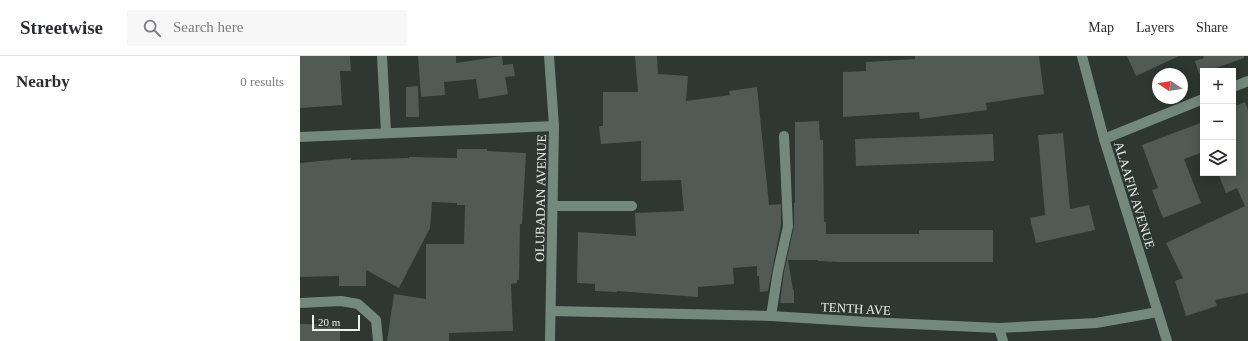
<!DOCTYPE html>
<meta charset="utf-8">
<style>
:root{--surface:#fff;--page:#f7f7f7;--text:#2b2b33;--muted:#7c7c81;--line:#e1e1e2}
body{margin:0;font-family:Georgia,serif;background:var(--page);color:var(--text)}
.controls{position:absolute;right:12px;top:12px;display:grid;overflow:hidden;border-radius:0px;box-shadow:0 2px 10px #0003}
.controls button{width:36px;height:36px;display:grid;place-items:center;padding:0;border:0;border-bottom:1px solid var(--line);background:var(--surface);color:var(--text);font:20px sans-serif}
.compass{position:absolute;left:852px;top:12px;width:36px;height:36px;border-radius:50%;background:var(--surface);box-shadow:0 2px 10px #0003;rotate:282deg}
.scale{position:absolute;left:12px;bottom:10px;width:48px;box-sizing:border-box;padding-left:4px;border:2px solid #ecf1ee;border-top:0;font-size:11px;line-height:14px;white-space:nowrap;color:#ecf1ee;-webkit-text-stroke:3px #2e3732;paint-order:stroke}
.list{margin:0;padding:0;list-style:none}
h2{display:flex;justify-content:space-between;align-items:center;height:52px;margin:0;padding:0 16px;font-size:17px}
h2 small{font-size:13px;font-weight:400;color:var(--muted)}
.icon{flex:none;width:22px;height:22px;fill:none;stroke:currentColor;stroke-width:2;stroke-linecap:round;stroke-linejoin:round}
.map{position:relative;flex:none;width:948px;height:285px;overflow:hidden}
header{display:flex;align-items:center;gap:24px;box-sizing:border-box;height:56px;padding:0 20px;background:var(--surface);border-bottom:1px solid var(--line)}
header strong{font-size:19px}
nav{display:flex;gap:22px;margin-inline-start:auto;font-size:14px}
.search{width:280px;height:36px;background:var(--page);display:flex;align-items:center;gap:10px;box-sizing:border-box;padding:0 14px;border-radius:0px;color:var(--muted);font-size:15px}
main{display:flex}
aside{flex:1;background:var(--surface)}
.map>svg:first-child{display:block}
.building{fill:#515a55}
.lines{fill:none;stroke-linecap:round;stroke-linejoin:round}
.minor{stroke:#74897e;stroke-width:10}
.labels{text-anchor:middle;stroke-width:3;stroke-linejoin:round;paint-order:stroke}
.street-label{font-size:13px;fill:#ecf1ee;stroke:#2e3732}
</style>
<header>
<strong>Streetwise</strong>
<div class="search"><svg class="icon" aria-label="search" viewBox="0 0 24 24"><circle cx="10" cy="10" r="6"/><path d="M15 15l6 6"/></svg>Search here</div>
<nav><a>Map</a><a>Layers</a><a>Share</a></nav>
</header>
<main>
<aside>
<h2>Nearby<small>0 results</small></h2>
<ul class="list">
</ul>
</aside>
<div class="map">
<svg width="948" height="285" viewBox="0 0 948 285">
<rect width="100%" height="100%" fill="#2e3732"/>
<g class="building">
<polygon points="0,0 50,0 51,15 40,15 42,49 0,52"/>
<polygon points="118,0 156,0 156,7 202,0 203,9 213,8 215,20 205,21 208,38 179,43 176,23 144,26 145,39 121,41"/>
<polygon points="335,0 357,0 358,18 388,20 386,45 430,39 429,35 457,31 469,149 481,148 481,169 468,235 460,236 459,220 457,220 457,210 433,212 434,228 398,231 398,241 317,235 317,236 295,235 295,228 277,227 278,176 336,180 335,157 384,155 381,124 341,125 341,85 301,88 299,70 303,70 303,36 338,36"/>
<polygon points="615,0 739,0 744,38 686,47 687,54 620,63 619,56 543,61 543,16 566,15 566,6 615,3"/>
<polygon points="827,0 879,0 836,20"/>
<polygon points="903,0 944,0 944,2 907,15 903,15 903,16 899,18 895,5 904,2"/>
<polygon points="118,30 119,61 106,61 106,31"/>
<polygon points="945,46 948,54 948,237 915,244 917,250 886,260 875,225 883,222 866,187 945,150 937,132 926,137 918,117 933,117 933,51"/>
<polygon points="519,65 520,84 523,84 524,166 526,166 526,178 619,178 619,174 693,174 693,206 541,206 518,205 518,204 488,204 493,234 494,234 494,247 480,247 484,216 494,170 494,147 495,147 495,66"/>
<polygon points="903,66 903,96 884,103 901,147 863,162 852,134 858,132 842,89"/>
<polygon points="763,77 770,153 789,149 795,174 736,187 730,162 745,159 738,79"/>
<polygon points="693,78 694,105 556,110 555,83"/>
<polygon points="157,93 187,93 187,95 226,97 222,168 220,168 219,224 217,224 217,227 211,228 213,275 149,277 149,285 87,285 94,238 126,243 126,188 164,188 165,149 157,149 157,147 132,146 130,172 99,232 66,214 66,230 39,230 39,220 0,221 0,107 51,102 51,104 109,102 109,101 157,102"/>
<polygon points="0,268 40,269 40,285 0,285"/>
</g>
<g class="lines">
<g class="minor">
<polyline points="82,0 86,77"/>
<polyline points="249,0 254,70 250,285"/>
<polyline points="782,0 804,83 867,285"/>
<polyline points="933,31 948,25"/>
<polyline points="0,81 254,70"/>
<polyline points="804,83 903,43"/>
<polyline points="253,150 332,150"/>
<polyline points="0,247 41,245 58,248 76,264 78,285"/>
<polyline points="251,255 471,260 568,266 699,272 796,267 858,256"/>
<polyline points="471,260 478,215 488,170 484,80"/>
<polyline points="699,272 703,285"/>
</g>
</g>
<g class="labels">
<g class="street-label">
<text transform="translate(835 139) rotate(73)" y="5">ALAAFIN AVENUE</text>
<text transform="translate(240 142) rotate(-89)" y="5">OLUBADAN AVENUE</text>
<text transform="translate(556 252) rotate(3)" y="5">TENTH AVE</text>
</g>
</g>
</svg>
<div class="controls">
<button>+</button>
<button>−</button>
<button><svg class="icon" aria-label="layers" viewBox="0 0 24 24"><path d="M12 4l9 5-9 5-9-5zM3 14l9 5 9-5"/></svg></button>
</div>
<svg class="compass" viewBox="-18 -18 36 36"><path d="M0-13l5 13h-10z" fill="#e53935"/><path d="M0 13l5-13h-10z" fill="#7c7c81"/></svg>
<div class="scale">20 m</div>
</div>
</main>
